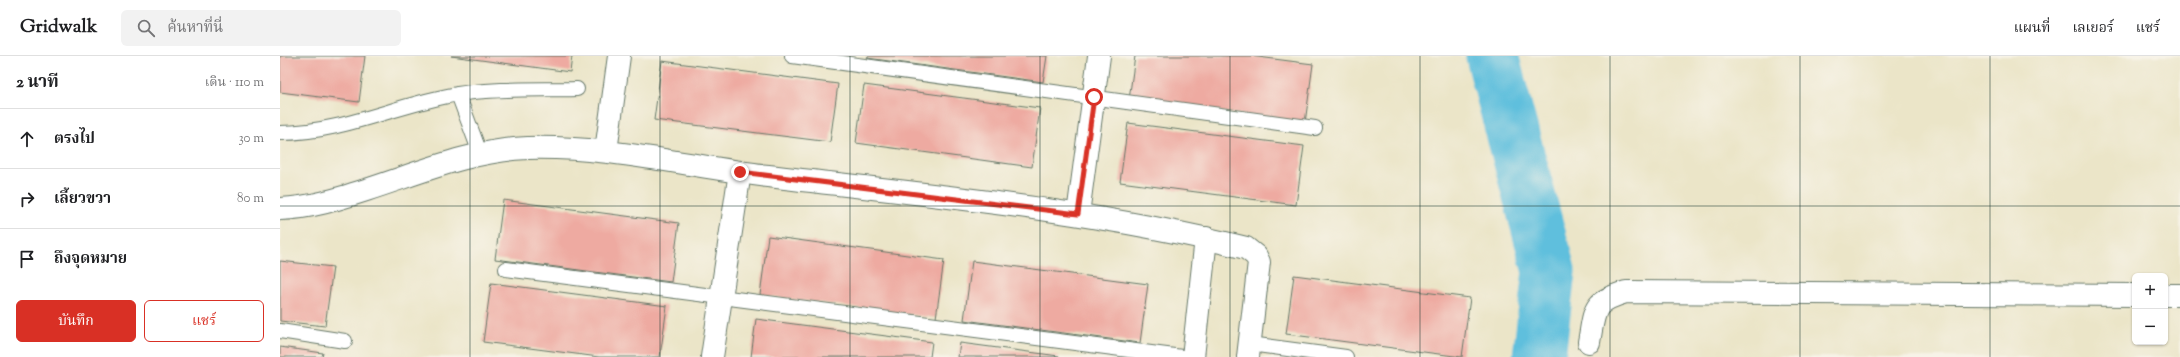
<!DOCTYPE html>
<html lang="th">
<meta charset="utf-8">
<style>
:root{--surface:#fff;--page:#f2f2f2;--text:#202124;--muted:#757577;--line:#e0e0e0;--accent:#d93025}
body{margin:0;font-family:"Sorts Mill Goudy","Noto Serif Thai",serif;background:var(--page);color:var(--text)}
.controls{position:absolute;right:12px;bottom:12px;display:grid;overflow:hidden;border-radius:6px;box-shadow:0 1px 3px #0004}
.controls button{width:36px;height:36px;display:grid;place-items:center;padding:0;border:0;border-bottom:1px solid var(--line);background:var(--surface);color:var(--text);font:20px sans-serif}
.stop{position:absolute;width:12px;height:12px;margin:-9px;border:3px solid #d93025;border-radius:50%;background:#fff}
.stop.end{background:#d93025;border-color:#fff;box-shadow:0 1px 4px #0008}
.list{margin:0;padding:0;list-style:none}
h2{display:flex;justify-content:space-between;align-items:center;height:52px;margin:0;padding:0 16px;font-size:17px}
h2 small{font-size:13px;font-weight:400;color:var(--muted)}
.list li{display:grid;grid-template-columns:26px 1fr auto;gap:12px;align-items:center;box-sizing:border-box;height:60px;padding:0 16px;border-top:1px solid var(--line)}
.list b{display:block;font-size:15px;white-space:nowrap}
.list em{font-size:13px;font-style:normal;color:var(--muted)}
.actions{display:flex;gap:8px;padding:12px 16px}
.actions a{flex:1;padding:9px 0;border:1px solid var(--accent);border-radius:6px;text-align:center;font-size:14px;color:var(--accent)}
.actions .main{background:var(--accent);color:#fff}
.icon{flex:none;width:22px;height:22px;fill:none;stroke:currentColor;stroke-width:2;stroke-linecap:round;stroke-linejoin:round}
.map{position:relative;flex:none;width:1900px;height:301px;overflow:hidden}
header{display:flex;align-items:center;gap:24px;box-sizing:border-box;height:56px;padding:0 20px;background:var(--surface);border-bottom:1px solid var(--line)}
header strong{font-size:19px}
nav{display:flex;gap:22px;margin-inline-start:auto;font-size:14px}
.search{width:280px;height:36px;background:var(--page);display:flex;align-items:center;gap:10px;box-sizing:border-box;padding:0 14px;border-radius:6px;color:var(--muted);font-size:15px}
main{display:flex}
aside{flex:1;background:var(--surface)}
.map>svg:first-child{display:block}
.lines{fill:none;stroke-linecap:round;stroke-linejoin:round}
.river{stroke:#5fbfdd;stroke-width:53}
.building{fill:#eeaaa1}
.lane-casing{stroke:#667868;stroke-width:16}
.street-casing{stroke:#667868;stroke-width:24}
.lane{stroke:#fff;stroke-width:14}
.street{stroke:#fff;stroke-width:22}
.route{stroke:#d93025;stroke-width:5}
.grid{fill:none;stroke:#1f3d34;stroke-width:1;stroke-opacity:0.55}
</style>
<header>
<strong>Gridwalk</strong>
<div class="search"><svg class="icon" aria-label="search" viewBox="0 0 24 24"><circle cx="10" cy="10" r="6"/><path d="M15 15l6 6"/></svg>ค้นหาที่นี่</div>
<nav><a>แผนที่</a><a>เลเยอร์</a><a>แชร์</a></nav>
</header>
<main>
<aside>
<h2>2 นาที<small>เดิน · 110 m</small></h2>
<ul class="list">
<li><svg class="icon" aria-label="ahead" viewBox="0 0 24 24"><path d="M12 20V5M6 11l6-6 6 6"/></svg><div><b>ตรงไป</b></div><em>30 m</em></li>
<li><svg class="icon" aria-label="right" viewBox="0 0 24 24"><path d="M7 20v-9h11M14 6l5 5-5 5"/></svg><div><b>เลี้ยวขวา</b></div><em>80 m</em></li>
<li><svg class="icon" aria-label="arrive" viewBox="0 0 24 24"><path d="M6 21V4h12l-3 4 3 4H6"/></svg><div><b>ถึงจุดหมาย</b></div></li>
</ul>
<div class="actions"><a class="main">บันทึก</a><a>แชร์</a></div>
</aside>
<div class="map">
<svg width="1900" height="301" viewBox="0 0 1900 301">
<rect width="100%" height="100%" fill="#f7f3e8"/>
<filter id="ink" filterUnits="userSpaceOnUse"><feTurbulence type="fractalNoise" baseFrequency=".025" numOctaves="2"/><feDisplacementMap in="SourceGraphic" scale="8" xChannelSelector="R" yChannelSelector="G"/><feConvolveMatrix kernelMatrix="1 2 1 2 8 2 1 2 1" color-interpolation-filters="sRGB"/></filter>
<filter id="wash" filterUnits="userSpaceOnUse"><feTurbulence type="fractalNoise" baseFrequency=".012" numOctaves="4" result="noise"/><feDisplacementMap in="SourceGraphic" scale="16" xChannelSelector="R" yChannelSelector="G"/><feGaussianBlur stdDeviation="0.9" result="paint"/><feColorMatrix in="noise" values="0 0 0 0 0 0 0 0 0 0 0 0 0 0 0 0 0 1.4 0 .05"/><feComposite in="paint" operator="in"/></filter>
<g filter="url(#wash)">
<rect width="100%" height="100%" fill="#ebe5c8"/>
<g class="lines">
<polyline class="river" points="1212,0 1269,215 1259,301"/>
</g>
<g id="blocks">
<g class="building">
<polygon points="0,0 85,0 79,46 0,36"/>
<polygon points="171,0 292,0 290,16"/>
<polygon points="588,0 767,0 763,26 587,2"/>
<polygon points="855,0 970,0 1033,8 1025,67 849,44"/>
<polygon points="382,5 558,28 550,86 374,64"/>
<polygon points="584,29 760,52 752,111 576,87"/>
<polygon points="848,67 1024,90 1016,149 840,126"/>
<polygon points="223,144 399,167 391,226 215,203"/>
<polygon points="488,180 664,204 656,262 480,239"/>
<polygon points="0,205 53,211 45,270 0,265"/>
<polygon points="692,205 868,228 860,287 684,264"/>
<polygon points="1014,219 1190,242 1182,301 1006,278"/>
<polygon points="211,227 387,250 380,301 319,301 203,286"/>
<polygon points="476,263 652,286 650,301 471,301"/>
<polygon points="680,287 779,300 779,301 678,301"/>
<polygon points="0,291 43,297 42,301 0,301"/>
</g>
</g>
</g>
<g filter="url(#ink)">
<use href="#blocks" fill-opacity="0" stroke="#667868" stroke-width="1"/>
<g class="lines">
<defs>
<g id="lane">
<polyline points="512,0 1035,72"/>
<polyline points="178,38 200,97"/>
<path d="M0,77C62,77 118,48 178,38C217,32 258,34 297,33"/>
<polyline points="226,213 902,301"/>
<polyline points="0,275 65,285"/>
<polyline points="970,288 1066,301"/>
</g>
<g id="street">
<polyline points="326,95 339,0"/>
<path d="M0,153C30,152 58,143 86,134C139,117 192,94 248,92C329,90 408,110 488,120C648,139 809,153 966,192L976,200L979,206L968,301"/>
<polyline points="798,158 819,0"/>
<polyline points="1885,239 1900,239"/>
<path d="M1309,286C1315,253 1312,246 1346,236L1855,239"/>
<polyline points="432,301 460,116"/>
<polyline points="913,301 926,182"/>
</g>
</defs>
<use href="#lane" class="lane-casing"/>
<use href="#street" class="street-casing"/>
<use href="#lane" class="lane"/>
<use href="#street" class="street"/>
</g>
</g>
<g class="lines" filter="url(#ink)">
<polyline class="route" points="460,116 798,158 814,41"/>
</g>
<path class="grid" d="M190,0V301M380,0V301M570,0V301M760,0V301M950,0V301M1140,0V301M1330,0V301M1520,0V301M1710,0V301M0,150H1900"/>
</svg>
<div class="controls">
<button>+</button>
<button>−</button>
</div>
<div class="stop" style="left:814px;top:41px"></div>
<div class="stop end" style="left:460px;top:116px"></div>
</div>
</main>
